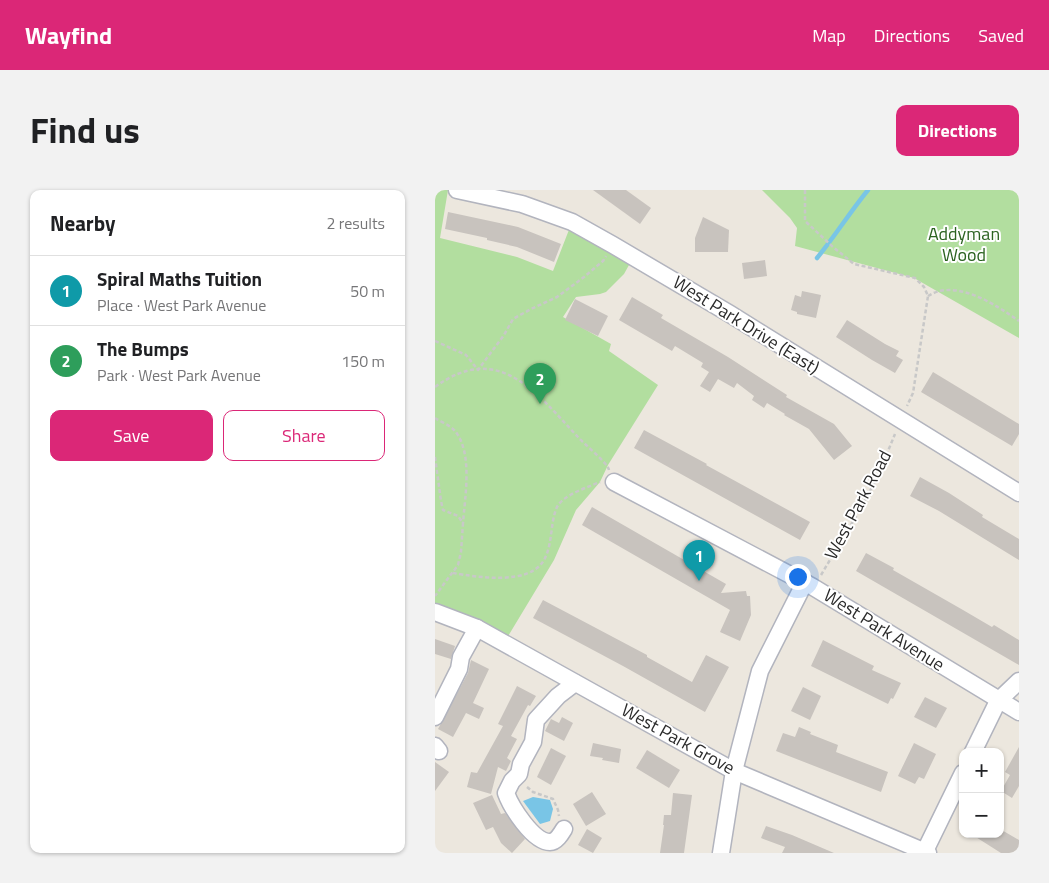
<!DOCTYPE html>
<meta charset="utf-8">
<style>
:root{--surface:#fff;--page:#f2f2f2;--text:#202124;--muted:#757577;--line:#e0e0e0;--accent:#db2777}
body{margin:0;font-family:"Titillium Web",sans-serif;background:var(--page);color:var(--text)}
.controls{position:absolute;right:15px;bottom:15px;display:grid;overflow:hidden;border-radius:10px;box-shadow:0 1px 4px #0004}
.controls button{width:45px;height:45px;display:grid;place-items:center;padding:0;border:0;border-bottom:1px solid var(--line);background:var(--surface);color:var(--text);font:25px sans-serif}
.you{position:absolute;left:362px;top:386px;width:18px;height:18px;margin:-12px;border:4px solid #fff;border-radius:50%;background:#1a73e8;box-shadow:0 0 0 8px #1a73e833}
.badge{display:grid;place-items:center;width:32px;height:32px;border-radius:50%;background:var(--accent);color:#fff;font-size:16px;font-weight:700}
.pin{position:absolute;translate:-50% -41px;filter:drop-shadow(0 1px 2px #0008)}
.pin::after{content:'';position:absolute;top:26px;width:18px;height:15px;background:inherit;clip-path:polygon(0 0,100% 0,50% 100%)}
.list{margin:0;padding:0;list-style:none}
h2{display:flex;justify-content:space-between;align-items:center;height:65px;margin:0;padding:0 20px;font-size:21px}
h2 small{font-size:16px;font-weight:400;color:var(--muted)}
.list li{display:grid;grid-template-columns:32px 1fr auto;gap:15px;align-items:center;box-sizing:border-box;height:70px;padding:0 20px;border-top:1px solid var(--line)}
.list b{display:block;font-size:19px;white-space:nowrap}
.list p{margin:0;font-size:16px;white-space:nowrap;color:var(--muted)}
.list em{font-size:16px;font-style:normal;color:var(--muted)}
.actions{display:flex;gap:10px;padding:15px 20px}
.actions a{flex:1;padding:11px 0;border:1px solid var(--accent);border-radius:10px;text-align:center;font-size:18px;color:var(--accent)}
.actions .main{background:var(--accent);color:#fff}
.map{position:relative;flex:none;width:584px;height:663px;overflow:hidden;border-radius:10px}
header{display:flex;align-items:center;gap:30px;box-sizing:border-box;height:70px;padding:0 25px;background:var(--accent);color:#fff}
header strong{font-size:24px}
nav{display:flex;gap:28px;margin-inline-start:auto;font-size:18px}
.intro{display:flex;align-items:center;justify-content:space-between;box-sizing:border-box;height:120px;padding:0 30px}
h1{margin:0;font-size:35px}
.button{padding:12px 22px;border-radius:10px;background:var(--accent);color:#fff;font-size:18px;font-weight:700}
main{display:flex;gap:30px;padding:0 30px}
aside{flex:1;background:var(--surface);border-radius:10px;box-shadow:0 1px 4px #0004}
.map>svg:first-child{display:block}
.green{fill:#b2de9f}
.water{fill:#79c5e6}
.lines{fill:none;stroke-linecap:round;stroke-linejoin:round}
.stream{stroke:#79c5e6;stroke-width:4.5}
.building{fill:#c8c3be}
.street-casing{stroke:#b2b4be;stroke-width:19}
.path{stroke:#c8c8c8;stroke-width:2.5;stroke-dasharray:4 2.5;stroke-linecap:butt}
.street{stroke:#fff;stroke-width:16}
.labels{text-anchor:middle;stroke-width:4;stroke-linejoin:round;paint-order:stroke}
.park-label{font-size:18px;fill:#2b6320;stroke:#fff}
.street-label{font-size:18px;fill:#2b2b2b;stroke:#fff}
</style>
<header>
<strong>Wayfind</strong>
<nav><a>Map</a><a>Directions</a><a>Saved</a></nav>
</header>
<div class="intro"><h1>Find us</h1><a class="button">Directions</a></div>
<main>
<aside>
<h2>Nearby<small>2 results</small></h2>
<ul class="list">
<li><span class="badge" style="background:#0f9aa8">1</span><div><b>Spiral Maths Tuition</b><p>Place · West Park Avenue</p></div><em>50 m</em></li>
<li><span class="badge" style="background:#2e9e5b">2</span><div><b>The Bumps</b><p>Park · West Park Avenue</p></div><em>150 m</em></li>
</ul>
<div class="actions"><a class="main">Save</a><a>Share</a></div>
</aside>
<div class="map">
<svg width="584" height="663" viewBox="0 0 584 663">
<rect width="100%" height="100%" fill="#ece7de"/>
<g class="green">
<polygon points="0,0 13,0 5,48 82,67 118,81 137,32 199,66 189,84 171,102 165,104 141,107 128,127 176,154 174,161 223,195 173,275 165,292 141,320 119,370 69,453 0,421"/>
<polygon points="327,0 584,0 584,148 479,88 360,56 362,38 355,28"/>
</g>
<polygon class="water" points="98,607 115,610 118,619 115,631 105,634 88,611"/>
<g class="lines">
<path class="stream" d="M382,68C400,46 415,22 433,0"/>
</g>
<g class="building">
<polygon points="158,0 191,0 216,18 205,34"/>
<polygon points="13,22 83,37 126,54 119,72 82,57 52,50 52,48 10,39"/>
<polygon points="268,27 294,40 293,62 260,62 260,48"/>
<polygon points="330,70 332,86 309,89 307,73"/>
<polygon points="367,101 386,105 381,128 362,124 362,122 356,120 360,105 366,107"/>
<polygon points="197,107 228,125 226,128 293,167 352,205 351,207 399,234 417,256 399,270 374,239 349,225 350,224 332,213 329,218 317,210 319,206 302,193 299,198 283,189 275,202 265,196 274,182 266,177 268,173 240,156 237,161 184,130"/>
<polygon points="140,109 173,126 163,146 130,130"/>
<polygon points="412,130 450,154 464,161 461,166 468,170 460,183 437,170 401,147"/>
<polygon points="498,182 584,234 584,244 577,256 486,202"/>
<polygon points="209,240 272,274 271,275 375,332 365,350 199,258"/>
<polygon points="485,287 514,303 548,325 547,327 584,349 584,370 504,321 475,306"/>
<polygon points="157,317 291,394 286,403 311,401 312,406 315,406 316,425 305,451 285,442 295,420 147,335"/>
<polygon points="431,363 459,378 458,380 528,420 557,437 559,435 584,450 584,475 421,381"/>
<polygon points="108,410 212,465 212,467 257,492 271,465 294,477 270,522 188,476 98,428"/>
<polygon points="0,449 20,456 16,469 0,464"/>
<polygon points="388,450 439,476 437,480 466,493 458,509 456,508 453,514 376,476"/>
<polygon points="36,470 54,479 38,513 49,518 44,529 31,523 18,547 3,539 33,483"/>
<polygon points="82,496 101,506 95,516 93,515 76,546 82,549 72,568 76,571 71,581 63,577 56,604 32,597 36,582 42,583 68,536 63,534"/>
<polygon points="368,497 386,506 375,530 356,521"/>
<polygon points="490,507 512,518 501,538 479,527"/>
<polygon points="127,527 138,533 129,551 110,541 116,529 124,533"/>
<polygon points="364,537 376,542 375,544 403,555 401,562 453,582 446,602 341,561 348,543 360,547"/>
<polygon points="158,553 186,559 184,573 167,570 168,568 155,566"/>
<polygon points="479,553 501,564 489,589 484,587 480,594 463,586"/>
<polygon points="584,557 584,596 577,608 566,601 575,585 570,582"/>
<polygon points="116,558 131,566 116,595 102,587"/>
<polygon points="212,560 245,580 234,598 201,578"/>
<polygon points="0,572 14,582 0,601"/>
<polygon points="157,602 171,624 151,636 138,614"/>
<polygon points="238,603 257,605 249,663 225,663 229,635 228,635 229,625 236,625"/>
<polygon points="57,605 66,624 70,623 90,649 77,663 66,653 58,637 51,640 38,613"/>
<polygon points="331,636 357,645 399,663 347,663 350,657 326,648"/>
<polygon points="152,639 167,648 158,663 143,655"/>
<polygon points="565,639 584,650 584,663 566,663 536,644 565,644"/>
</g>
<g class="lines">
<defs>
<g id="street">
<polyline points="22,0 87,14 137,32 178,55 295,124 584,303"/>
<polyline points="179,292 378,397 584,522"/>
<polyline points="0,422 42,438 299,581 493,663"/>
<polyline points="0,527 24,479 26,467 42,438"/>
<polyline points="0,556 4,561"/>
<polyline points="538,562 563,511 584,491"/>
<path d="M129,639C126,644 121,652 115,652C98,652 76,617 71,603L77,591L84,584L86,574L98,552L101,530L123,506L140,493"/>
<polyline points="286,663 299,581 325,481 370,392"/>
<polyline points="489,663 528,583"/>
</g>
</defs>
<use href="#street" class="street-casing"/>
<g class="path">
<polyline points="370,0 370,31 398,57 419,74 480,88 489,97 493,106 478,203 472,216"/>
<path d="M493,106C521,88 561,115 584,131"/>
<polyline points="0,151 31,165 43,180 69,145 78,129 96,119 122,107 149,87 168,71 171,66"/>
<path d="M0,197C64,150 102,204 143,247C150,255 172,272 174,280"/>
<path d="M0,228C6,232 15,235 20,241C38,263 30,306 28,333"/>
<polyline points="0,267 6,311 8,320 23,326 28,333 26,362 23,375 0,406"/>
<path d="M18,383C42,387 94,396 109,370C118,354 115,332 122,317C128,305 153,297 165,292"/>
<polyline points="386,385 423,323 442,288 460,244"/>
<polyline points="92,597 98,602 118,609 123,620 124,626"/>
</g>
<use href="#street" class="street"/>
</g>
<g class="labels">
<g class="park-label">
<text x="529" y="50">Addyman<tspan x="529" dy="21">Wood</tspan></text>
</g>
<g class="street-label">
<text transform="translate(311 135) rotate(32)" y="6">West Park Drive (East)</text>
<text transform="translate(423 315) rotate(-62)" y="6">West Park Road</text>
<text transform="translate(449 440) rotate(32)" y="6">West Park Avenue</text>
<text transform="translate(243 549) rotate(29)" y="6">West Park Grove</text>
</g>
</g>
</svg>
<div class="controls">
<button>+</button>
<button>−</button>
</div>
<div class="you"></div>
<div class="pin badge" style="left:264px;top:391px;background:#0f9aa8">1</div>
<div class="pin badge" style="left:105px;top:214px;background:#2e9e5b">2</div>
</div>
</main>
